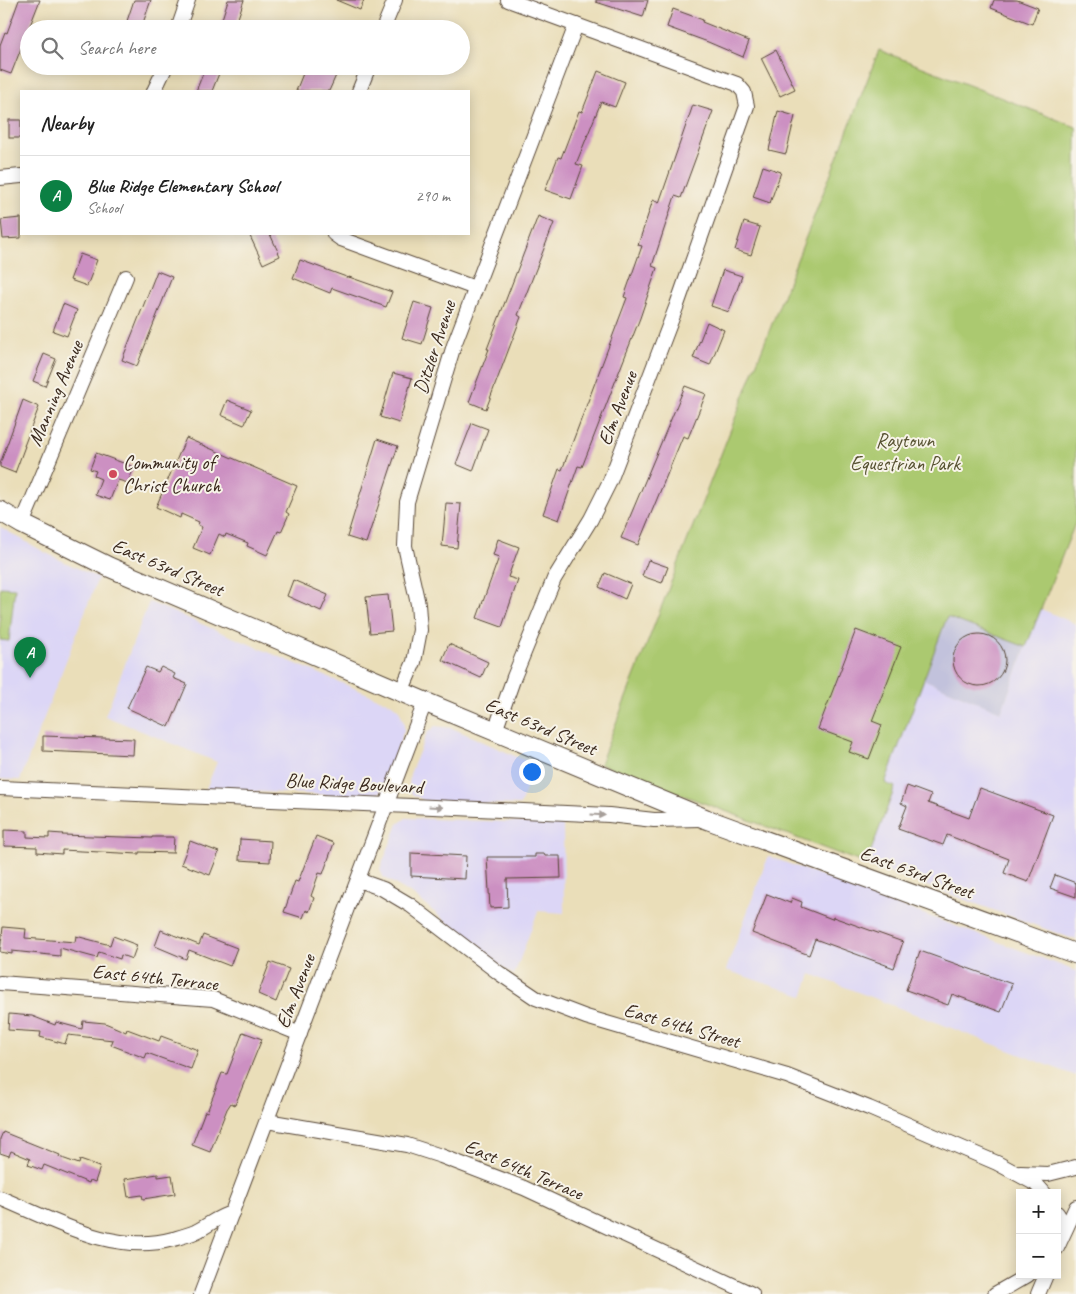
<!DOCTYPE html>
<meta charset="utf-8">
<style>
:root{--surface:#fff;--page:#f2f2f2;--text:#222;--muted:#767676;--line:#e0e0e0;--accent:#0b8043}
body{margin:0;font-family:Caveat,sans-serif;background:var(--page);color:var(--text)}
.controls{position:absolute;right:15px;bottom:15px;display:grid;overflow:hidden;border-radius:0px;box-shadow:0 2px 12px #0003}
.controls button{width:45px;height:45px;display:grid;place-items:center;padding:0;border:0;border-bottom:1px solid var(--line);background:var(--surface);color:var(--text);font:25px sans-serif}
.you{position:absolute;left:531px;top:771px;width:18px;height:18px;margin:-12px;border:4px solid #fff;border-radius:50%;background:#1a73e8;box-shadow:0 0 0 8px #1a73e833}
.badge{display:grid;place-items:center;width:32px;height:32px;border-radius:50%;background:var(--accent);color:#fff;font-size:16px;font-weight:700}
.pin{position:absolute;translate:-50% -41px;filter:drop-shadow(0 1px 2px #0008)}
.pin::after{content:'';position:absolute;top:26px;width:18px;height:15px;background:inherit;clip-path:polygon(0 0,100% 0,50% 100%)}
.list{margin:0;padding:0;list-style:none}
h2{display:flex;justify-content:space-between;align-items:center;height:65px;margin:0;padding:0 20px;font-size:21px}
h2 small{font-size:16px;font-weight:400;color:var(--muted)}
.list li{display:grid;grid-template-columns:32px 1fr auto;gap:15px;align-items:center;box-sizing:border-box;height:80px;padding:0 20px;border-top:1px solid var(--line)}
.list b{display:block;font-size:19px;white-space:nowrap}
.list p{margin:0;font-size:16px;white-space:nowrap;color:var(--muted)}
.list em{font-size:16px;font-style:normal;color:var(--muted)}
.icon{flex:none;width:28px;height:28px;fill:none;stroke:currentColor;stroke-width:2;stroke-linecap:round;stroke-linejoin:round}
.map{position:relative;flex:none;width:1076px;height:1294px;overflow:hidden}
.search{position:absolute;background:var(--surface);box-shadow:0 2px 12px #0003;left:20px;top:20px;width:450px;height:55px;display:flex;align-items:center;gap:12px;box-sizing:border-box;padding:0 18px;border-radius:28px;color:var(--muted);font-size:19px}
.panel{position:absolute;background:var(--surface);box-shadow:0 2px 12px #0003;left:20px;top:90px;width:450px;height:145px;border-radius:0px}
.map>svg:first-child{display:block}
.built{fill:#dcd6f6}
.industrial{fill:#c2c2dc}
.green{fill:#abc970;stroke:#737a47}
.building{fill:#cc90c2}
.lines{fill:none;stroke-linecap:round;stroke-linejoin:round}
.street-casing{stroke:#554535;stroke-width:16}
.secondary-casing{stroke:#554535;stroke-width:21}
.street{stroke:#fff;stroke-width:14}
.secondary{stroke:#fff;stroke-width:19}
.oneway{fill:#a79f9a}
.poi-dot{fill:#d1495b;stroke:#f7f3e8;stroke-width:2}
.labels{text-anchor:middle;stroke-width:4;stroke-linejoin:round;paint-order:stroke}
.street-label{font-size:20px;fill:#3b2a1e;stroke:#f7f3e8}
.park-label{font-size:20px;fill:#575232;stroke:#f7f3e8}
.poi-label{font-size:20px;fill:#3b2a1e;stroke:#f7f3e8;text-anchor:start}
</style>
<div class="map">
<svg width="1076" height="1294" viewBox="0 0 1076 1294">
<rect width="100%" height="100%" fill="#f7f3e8"/>
<filter id="ink" filterUnits="userSpaceOnUse"><feTurbulence type="fractalNoise" baseFrequency=".02" numOctaves="2"/><feDisplacementMap in="SourceGraphic" scale="10" xChannelSelector="R" yChannelSelector="G"/><feConvolveMatrix kernelMatrix="1 2 1 2 8 2 1 2 1" color-interpolation-filters="sRGB"/></filter>
<filter id="wash" filterUnits="userSpaceOnUse"><feTurbulence type="fractalNoise" baseFrequency=".0096" numOctaves="4" result="noise"/><feDisplacementMap in="SourceGraphic" scale="20" xChannelSelector="R" yChannelSelector="G"/><feGaussianBlur stdDeviation="1.12" result="paint"/><feColorMatrix in="noise" values="0 0 0 0 0 0 0 0 0 0 0 0 0 0 0 0 0 1.4 0 .05"/><feComposite in="paint" operator="in"/></filter>
<g filter="url(#wash)">
<rect width="100%" height="100%" fill="#eadeb9"/>
<g class="built">
<polygon points="0,527 46,553 98,578 20,780 0,779"/>
<polygon points="149,602 392,704 399,710 404,723 404,730 383,789 380,793 370,797 206,789 217,762 105,716"/>
<polygon points="1041,609 1076,624 1076,940 866,864 895,787 885,783 923,679 1001,712"/>
<polygon points="435,726 452,728 535,765 520,805 425,801 412,794 409,789 410,774 427,733"/>
<polygon points="406,818 563,824 564,913 538,911 514,975 493,961 415,896 383,877 380,869 398,824"/>
<polygon points="768,856 1076,971 1076,1076 811,974 803,996 726,970"/>
</g>
<polygon class="industrial" points="947,617 1026,647 1001,712 923,679"/>
<g class="green">
<polygon points="879,50 1076,127 1076,521 1026,647 947,617 885,783 895,787 866,864 600,764"/>
<polygon points="0,587 15,588 9,641 0,640"/>
</g>
<g id="blocks">
<g class="building">
<polygon points="19,0 40,0 11,74 0,70 0,45 5,32 7,33"/>
<polygon points="134,0 151,0 142,26 127,21"/>
<polygon points="228,0 244,0 235,27 221,22"/>
<polygon points="336,0 364,0 360,10"/>
<polygon points="596,0 648,0 643,17 596,2"/>
<polygon points="994,0 1017,0 1038,8 1032,24 991,8"/>
<polygon points="673,9 703,20 702,22 749,41 743,57 708,42 667,27"/>
<polygon points="776,50 795,89 780,96 761,58"/>
<polygon points="206,66 222,66 212,91 196,91"/>
<polygon points="306,66 326,66 338,71 329,91 296,91"/>
<polygon points="598,71 625,82 615,107 601,102 576,164 583,166 571,199 545,190 558,157 561,158 579,111 582,112"/>
<polygon points="693,105 713,111 681,198 675,196 652,266 657,268 640,318 582,467 578,466 559,520 543,514 559,469 562,470 627,298 624,297 642,246 638,245 653,200 659,203"/>
<polygon points="778,111 795,116 786,154 769,150"/>
<rect x="9" y="120" width="12" height="18"/>
<polygon points="763,166 781,172 770,203 753,197"/>
<polygon points="538,216 554,223 518,315 521,317 486,409 469,402 489,349 487,349"/>
<polygon points="21,218 21,238 3,239 1,220"/>
<polygon points="744,222 760,227 751,255 735,250"/>
<polygon points="249,234 270,234 280,256 263,264"/>
<polygon points="80,254 97,260 87,286 70,280"/>
<polygon points="300,260 349,278 349,277 392,292 386,307 332,288 330,293 293,278"/>
<polygon points="723,270 742,276 729,312 711,306"/>
<polygon points="157,271 172,277 137,366 122,360"/>
<polygon points="414,302 433,308 422,344 402,338"/>
<polygon points="63,304 77,310 67,336 53,331"/>
<polygon points="707,322 724,330 710,365 693,358"/>
<polygon points="44,354 56,359 45,386 33,381"/>
<polygon points="393,373 412,378 399,423 380,417"/>
<polygon points="685,386 706,394 688,438 683,436 638,545 621,538"/>
<polygon points="23,400 39,407 24,446 25,446 15,473 0,467 0,464"/>
<polygon points="227,400 251,410 244,425 221,415"/>
<polygon points="472,423 488,429 473,471 456,464"/>
<polygon points="186,438 297,486 286,512 289,514 281,532 278,531 267,555 247,546 248,543 226,534 225,537 219,534 210,555 193,548 202,527 198,525 199,522 181,514 180,518 156,507"/>
<polygon points="377,439 398,446 366,543 347,537"/>
<polygon points="96,453 134,467 128,483 118,480 110,500 95,495 101,479 94,476 96,471 90,469"/>
<polygon points="446,503 461,504 457,548 442,546"/>
<polygon points="498,539 519,547 508,577 518,580 502,627 477,618 499,557 493,555"/>
<polygon points="648,560 668,567 662,583 642,576"/>
<polygon points="605,573 631,584 625,599 599,587"/>
<polygon points="293,580 328,595 321,611 287,596"/>
<polygon points="388,595 392,631 370,633 366,597"/>
<polygon points="856,630 901,647 872,721 882,725 869,759 849,752 853,742 818,729"/>
<circle cx="979" cy="660" r="26"/>
<polygon points="449,644 488,662 481,678 442,660"/>
<polygon points="146,667 158,672 161,667 175,674 173,678 187,684 169,727 127,708"/>
<polygon points="43,736 134,739 133,755 43,751"/>
<polygon points="907,786 931,795 928,803 969,818 980,788 1053,815 1028,882 1004,873 1009,859 947,835 943,845 898,829 907,806 901,803"/>
<polygon points="4,830 27,831 27,837 49,838 49,833 63,834 62,835 152,838 152,837 174,837 173,853 139,852 139,854 62,850 62,854 37,852 37,847 4,846"/>
<polygon points="316,836 334,843 323,874 319,873 311,896 314,898 309,912 306,910 303,918 284,912 295,881 298,882"/>
<polygon points="240,839 271,841 270,862 239,860"/>
<polygon points="190,841 219,852 210,875 181,864"/>
<polygon points="411,853 466,856 465,879 411,876"/>
<polygon points="535,854 544,854 545,856 560,856 561,878 507,879 508,907 490,908 487,857 535,857"/>
<polygon points="1055,875 1076,883 1076,897 1050,888"/>
<polygon points="767,894 790,903 792,898 802,902 801,907 832,919 833,917 903,942 894,968 815,939 809,955 752,933"/>
<polygon points="3,927 26,929 25,938 75,942 76,936 110,945 113,936 137,945 132,959 121,955 120,959 99,952 97,958 60,948 60,956 12,951 12,954 0,952"/>
<polygon points="161,930 199,945 203,935 237,948 230,966 189,950 186,959 155,946"/>
<polygon points="920,951 1012,984 1001,1012 952,994 948,1005 906,990"/>
<polygon points="270,962 289,969 276,1002 258,994"/>
<polygon points="9,1014 32,1016 55,1025 56,1022 82,1029 83,1021 105,1023 126,1032 127,1029 159,1041 161,1036 198,1050 191,1069 147,1053 145,1058 111,1045 113,1040 68,1035 65,1044 40,1037 41,1032 8,1030"/>
<polygon points="243,1032 262,1039 235,1105 231,1103 227,1109 210,1152 192,1145 205,1111 207,1112 222,1073 227,1074"/>
<polygon points="3,1132 60,1155 59,1157 79,1164 80,1160 100,1167 95,1182 90,1180 89,1183 44,1165 42,1170 28,1165 30,1159 11,1151 9,1156 0,1153 0,1139"/>
<polygon points="158,1174 158,1177 172,1175 175,1194 143,1199 142,1195 128,1197 125,1179"/>
</g>
</g>
</g>
<g filter="url(#ink)">
<use href="#blocks" fill-opacity="0" stroke="#554535" stroke-width="1"/>
<g class="lines">
<defs>
<g id="street">
<polyline points="178,29 188,0"/>
<polyline points="383,29 395,0"/>
<polyline points="154,91 166,66"/>
<polyline points="359,91 369,66"/>
<polyline points="0,178 21,176"/>
<polyline points="334,234 341,239 475,288"/>
<polyline points="22,524 126,277"/>
<polyline points="401,692 414,662 420,630 418,604 405,546 407,502 454,345 576,25"/>
<polyline points="495,731 514,677 554,579 591,519 610,481 677,305 747,106 744,92 737,84 508,0"/>
<polyline points="0,788 456,808 609,815 654,820 701,819"/>
<polyline points="358,880 383,889 410,905 499,973 536,998 586,1017 787,1076 869,1108 997,1163 1036,1184 1044,1193"/>
<polyline points="0,983 213,999 300,1034"/>
<polyline points="267,1121 407,1145 441,1156 524,1188 752,1294"/>
<polyline points="1020,1173 1048,1174 1076,1167"/>
<path d="M0,1198C54,1220 113,1256 173,1239C180,1237 188,1235 195,1232C208,1226 218,1216 232,1213"/>
<polyline points="1057,1213 1066,1227 1063,1232"/>
<polyline points="1057,1248 1076,1207"/>
<polyline points="201,1294 425,702"/>
<polyline points="995,1294 1028,1275"/>
<polyline points="1038,1294 1046,1275"/>
</g>
<polyline id="secondary" points="0,511 22,524 109,567 425,702 706,819 1076,954"/>
</defs>
<use href="#street" class="street-casing"/>
<use href="#secondary" class="secondary-casing"/>
<use href="#street" class="street"/>
<use href="#secondary" class="secondary"/>
</g>
<defs><path id="oneway-solid" d="M-6-.8H1V-3.2L6.5 0L1 3.2V.8H-6Z" transform="scale(1.25)"/></defs>
<g class="oneway">
<use href="#oneway-solid" transform="translate(436 807) rotate(3)"/>
<use href="#oneway-solid" transform="translate(598 815) rotate(3)"/>
</g>
</g>
<circle class="poi-dot" cx="113" cy="474" r="5"/>
<g class="labels">
<g class="street-label">
<text transform="translate(434 347) rotate(-72)" y="7">Ditzler Avenue</text>
<text transform="translate(55 393) rotate(-67)" y="7">Manning Avenue</text>
<text transform="translate(617 408) rotate(-69)" y="7">Elm Avenue</text>
<text transform="translate(168 567) rotate(23)" y="7">East 63rd Street</text>
<text transform="translate(541 726) rotate(23)" y="7">East 63rd Street</text>
<text transform="translate(354 783) rotate(3)" y="7">Blue Ridge Boulevard</text>
<text transform="translate(917 872) rotate(20)" y="7">East 63rd Street</text>
<text transform="translate(155 977) rotate(6)" y="7">East 64th Terrace</text>
<text transform="translate(295 991) rotate(-69)" y="7">Elm Avenue</text>
<text transform="translate(682 1025) rotate(16)" y="7">East 64th Street</text>
<text transform="translate(524 1169) rotate(23)" y="7">East 64th Terrace</text>
</g>
<g class="park-label">
<text x="905" y="447">Raytown<tspan x="905" dy="23">Equestrian Park</tspan></text>
</g>
<g class="poi-label">
<text x="123" y="469">Community of<tspan x="123" dy="23">Christ Church</tspan></text>
</g>
</g>
</svg>
<div class="controls">
<button>+</button>
<button>−</button>
</div>
<div class="you"></div>
<div class="pin badge" style="left:30px;top:678px">A</div>
<div class="search"><svg class="icon" aria-label="search" viewBox="0 0 24 24"><circle cx="10" cy="10" r="6"/><path d="M15 15l6 6"/></svg>Search here</div>
<section class="panel">
<h2>Nearby<small></small></h2>
<ul class="list">
<li><span class="badge">A</span><div><b>Blue Ridge Elementary School</b><p>School</p></div><em>290 m</em></li>
</ul>
</section>
</div>
